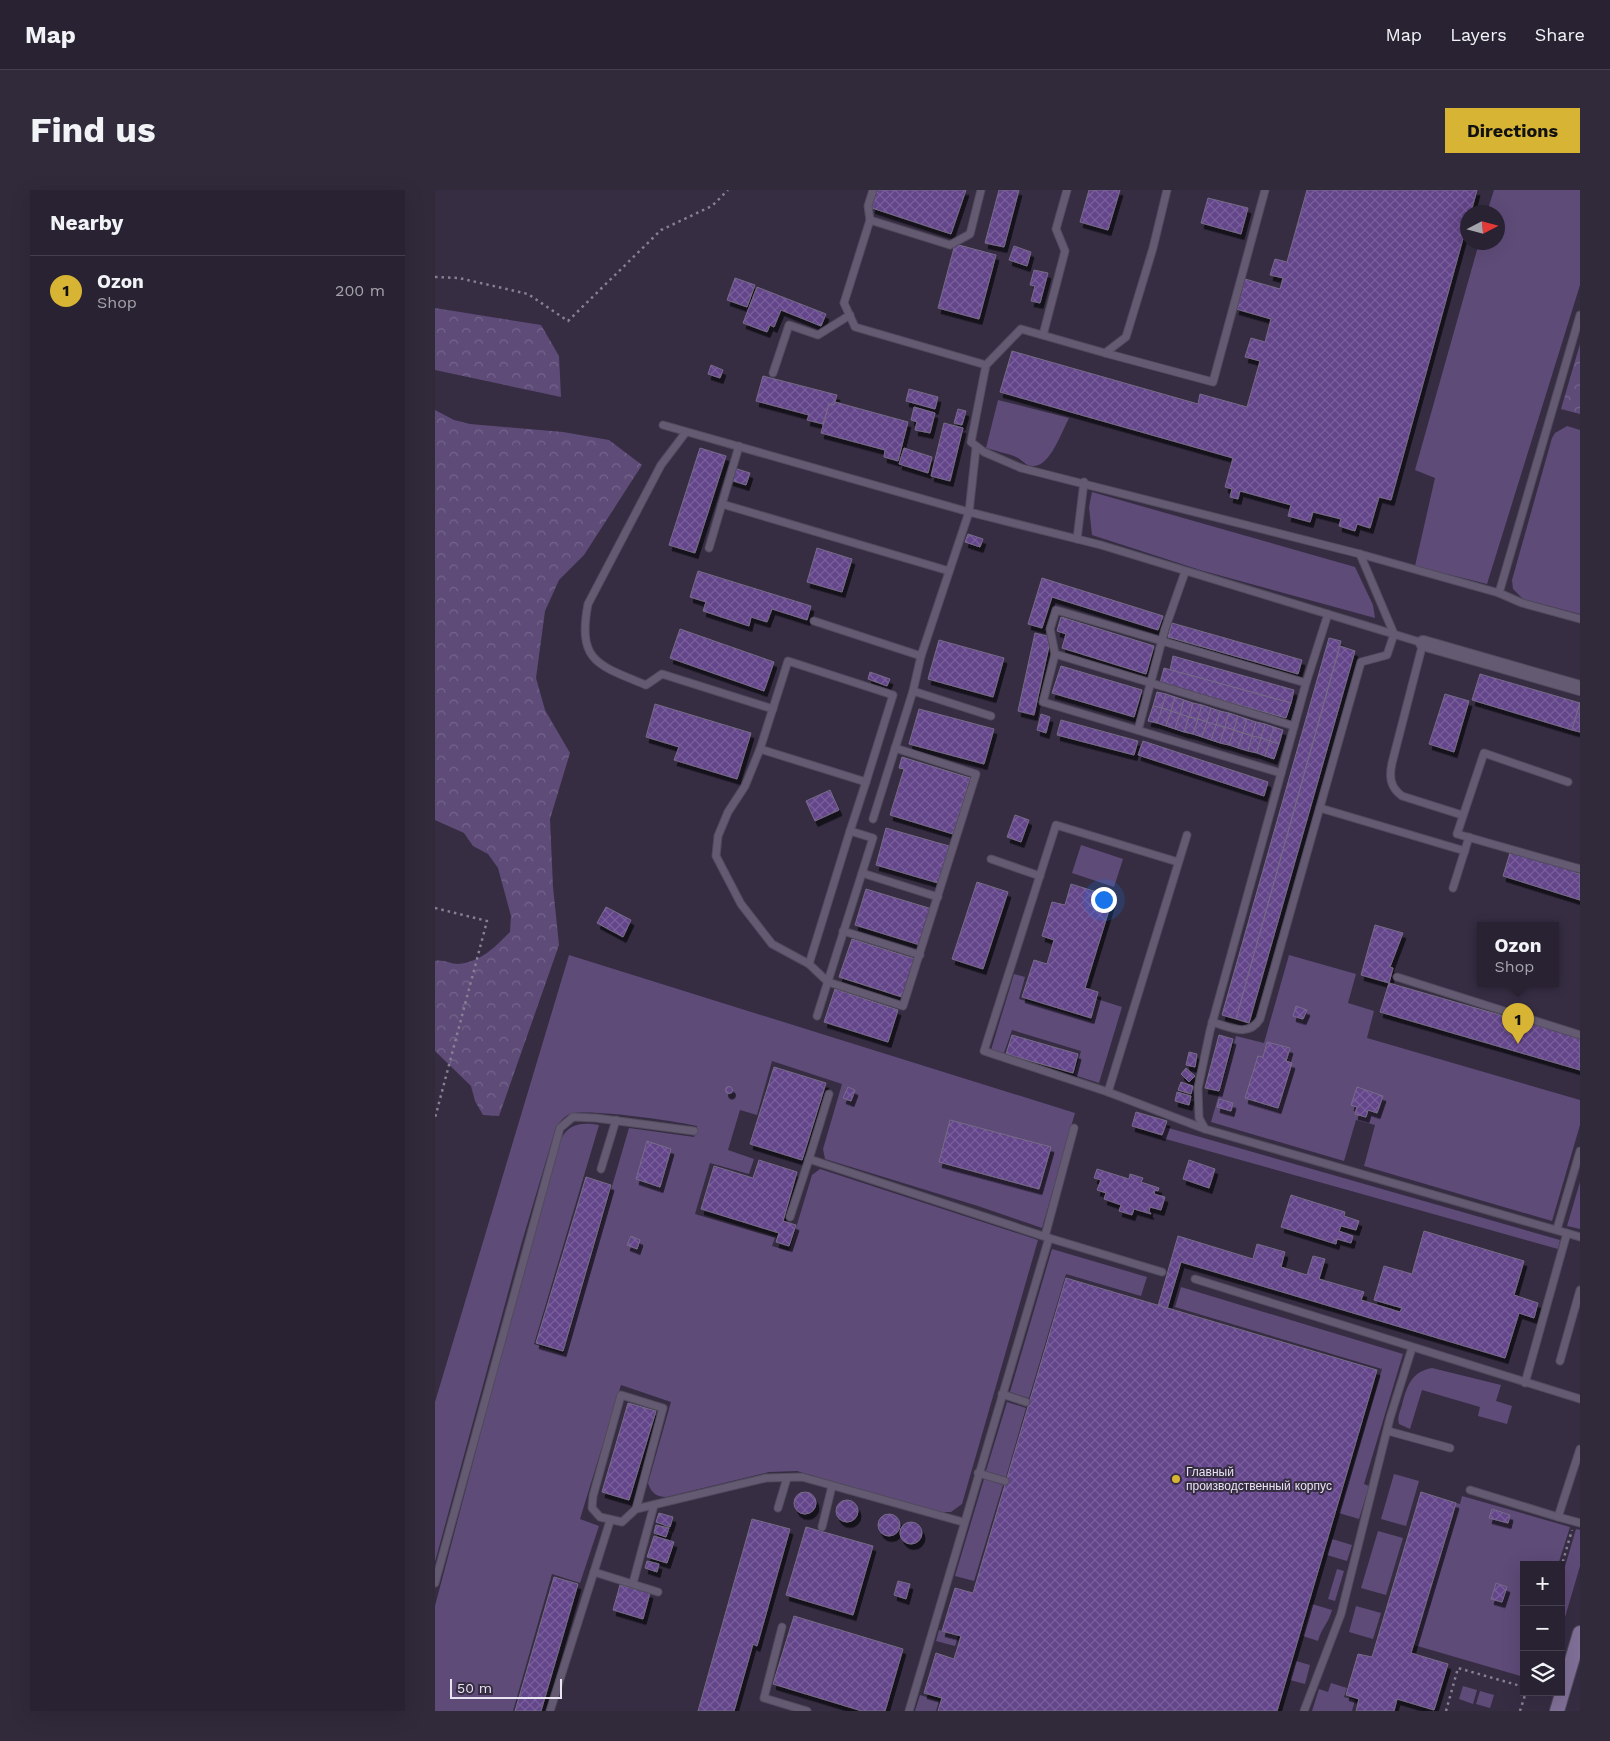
<!DOCTYPE html>
<meta charset="utf-8">
<style>
:root{--surface:#282232;--page:#302a3a;--text:#f1f3f6;--muted:#a5a4ac;--line:#443f4d;--accent:#d7b434}
body{margin:0;font-family:"Work Sans",sans-serif;background:var(--page);color:var(--text)}
.controls{position:absolute;right:15px;bottom:15px;display:grid;overflow:hidden;border-radius:0px;box-shadow:0 5px 20px #0002}
.controls button{width:45px;height:45px;display:grid;place-items:center;padding:0;border:0;border-bottom:1px solid var(--line);background:var(--surface);color:var(--text);font:25px sans-serif}
.compass{position:absolute;left:1025px;top:15px;width:45px;height:45px;border-radius:50%;background:var(--surface);box-shadow:0 5px 20px #0002;rotate:84deg}
.scale{position:absolute;left:15px;bottom:12px;width:112px;box-sizing:border-box;padding-left:5px;border:2px solid #e9e4f2;border-top:0;font-size:14px;line-height:18px;white-space:nowrap;color:#e9e4f2;-webkit-text-stroke:4px #362d43;paint-order:stroke}
.you{position:absolute;left:668px;top:709px;width:18px;height:18px;margin:-12px;border:4px solid #fff;border-radius:50%;background:#1a73e8;box-shadow:0 0 0 8px #1a73e833}
.badge{display:grid;place-items:center;width:32px;height:32px;border-radius:50%;background:var(--accent);color:#111;font-size:16px;font-weight:700}
.pin{position:absolute;translate:-50% -41px;filter:drop-shadow(0 1px 2px #0008)}
.pin::after{content:'';position:absolute;top:26px;width:18px;height:15px;background:inherit;clip-path:polygon(0 0,100% 0,50% 100%)}
.popup{position:absolute;left:1042px;top:732px;width:82px;height:65px;box-sizing:border-box;display:grid;place-content:center;border-radius:0px;background:var(--surface);filter:drop-shadow(0 1px 4px #0005);font-size:16px;white-space:nowrap;color:var(--muted)}
.popup b{font-size:19px;color:var(--text)}
.popup::after{content:'';position:absolute;left:50%;top:100%;margin-left:-10px;border:10px solid transparent;border-top-color:var(--surface)}
.list{margin:0;padding:0;list-style:none}
h2{display:flex;justify-content:space-between;align-items:center;height:65px;margin:0;padding:0 20px;font-size:21px}
h2 small{font-size:16px;font-weight:400;color:var(--muted)}
.list li{display:grid;grid-template-columns:32px 1fr auto;gap:15px;align-items:center;box-sizing:border-box;height:70px;padding:0 20px;border-top:1px solid var(--line)}
.list b{display:block;font-size:19px;white-space:nowrap}
.list p{margin:0;font-size:16px;white-space:nowrap;color:var(--muted)}
.list em{font-size:16px;font-style:normal;color:var(--muted)}
.icon{flex:none;width:28px;height:28px;fill:none;stroke:currentColor;stroke-width:2;stroke-linecap:round;stroke-linejoin:round}
.map{position:relative;flex:none;width:1145px;height:1521px;overflow:hidden;border-radius:0px}
header{display:flex;align-items:center;gap:30px;box-sizing:border-box;height:70px;padding:0 25px;background:var(--surface);border-bottom:1px solid var(--line)}
header strong{font-size:24px}
nav{display:flex;gap:28px;margin-inline-start:auto;font-size:18px}
.intro{display:flex;align-items:center;justify-content:space-between;box-sizing:border-box;height:120px;padding:0 30px}
h1{margin:0;font-size:35px}
.button{padding:12px 22px;border-radius:0px;background:var(--accent);color:#111;font-size:18px;font-weight:700}
main{display:flex;gap:30px;padding:0 30px}
aside{flex:1;background:var(--surface);border-radius:0px;box-shadow:0 5px 20px #0002}
.map>svg:first-child{display:block}
.grass{fill:#5e4b78;fill-rule:evenodd}
.forest{fill:url(#forest-crowns)}
.building{fill:url(#building-cross-hatch);stroke:#766c85;filter:url(#shadow)}
.lines{fill:none;stroke-linecap:round;stroke-linejoin:round}
.service-casing{stroke:#524b5d;stroke-width:9}
.minor-casing{stroke:#524b5d;stroke-width:16}
.secondary-casing{stroke:#524b5d;stroke-width:16}
.path{stroke:#877f92;stroke-width:2.5;stroke-dasharray:2.5 4;stroke-linecap:butt}
.service{stroke:#645b73;stroke-width:7}
.minor{stroke:#645b73;stroke-width:14}
.secondary{stroke:#807098;stroke-width:14}
.poi-dot{fill:#d7b434;stroke:#362d43;stroke-width:2}
.labels{text-anchor:middle;stroke-width:4;stroke-linejoin:round;paint-order:stroke}
.poi-label{font-size:12px;fill:#e9e4f2;stroke:#362d43;text-anchor:start}
</style>
<header>
<strong>Map</strong>
<nav><a>Map</a><a>Layers</a><a>Share</a></nav>
</header>
<div class="intro"><h1>Find us</h1><a class="button">Directions</a></div>
<main>
<aside>
<h2>Nearby<small></small></h2>
<ul class="list">
<li><span class="badge">1</span><div><b>Ozon</b><p>Shop</p></div><em>200 m</em></li>
</ul>
</aside>
<div class="map">
<svg width="1145" height="1521" viewBox="0 0 1145 1521">
<defs>
<pattern id="forest-crowns" width="20" height="18" patternUnits="userSpaceOnUse" patternTransform="scale(1.25)"><rect width="20" height="18" fill="#5e4b78"/><path d="M2 6a3 3 0 1 1 6 0M12 15a3 3 0 1 1 6 0" fill="none" stroke="#75658c"/></pattern>
<pattern id="building-cross-hatch" width="8" height="8" patternUnits="userSpaceOnUse" patternTransform="scale(1.25)"><rect width="8" height="8" fill="#63448a"/><path d="M0 0l8 8M0 8l8-8" fill="none" stroke="#795f9b"/></pattern>
<filter id="shadow"><feDropShadow dx="3" dy="5.5" stdDeviation="0" flood-color="#0009"/></filter>
</defs>
<rect width="100%" height="100%" fill="#362d43"/>
<g class="grass">
<polygon points="1059,0 1145,0 1145,95 1052,394 980,376 1000,288 980,280 1044,53 1062,52 1062,22 1052,22"/>
<path d="M563,210L634,228C627,241 615,277 598,276C590,276 587,269 581,267C572,263 560,261 551,258Z"/>
<polygon points="1132,236 1145,240 1145,424 1088,409 1078,399 1077,390 1117,248 1120,243"/>
<polygon points="657,302 920,377 938,415 940,428 765,380 657,345 654,317"/>
<polygon points="646,655 688,669 679,697 637,683"/>
<path d="M134,765L640,923L607,1038L543,1016L390,969L388,959L407,894L337,871L322,925L305,920L293,960L319,969L314,984L275,973L260,1024L340,1048L337,1056L354,1061L377,985L385,979L603,1050L527,1314L516,1322H504L362,1281L334,1282L231,1307C222,1307 216,1303 213,1293L236,1212L186,1195L145,1329L164,1336L145,1393L117,1384L78,1521H0V1416L102,1029L126,949C134,933 148,932 164,935L99,1154L128,1164L194,938L259,947L262,936C240,931 153,918 135,924C129,926 125,932 121,937L86,1055L0,1372V1212Z"/>
<polygon points="854,765 921,784 913,813 939,821 932,848 1145,910 1145,935 1117,1031 929,976 940,935 921,930 909,971 776,932 801,846 829,853"/>
<polygon points="579,784 590,787 584,809 656,831 662,809 687,817 664,893 639,885 646,861 577,840 569,863 556,860"/>
<polygon points="730,937 1125,1050 1123,1059 727,948"/>
<polygon points="1145,992 1145,1039 1132,1036"/>
<polygon points="617,1059 712,1087 706,1106 631,1084 594,1208 575,1202"/>
<polygon points="746,1097 968,1164 929,1294 934,1296 924,1329 904,1323 947,1179 740,1117"/>
<path d="M997,1178L1066,1195L1061,1211L1077,1216L1072,1234L1043,1226L1045,1217L987,1200L975,1239L964,1234C962,1227 965,1222 967,1215C972,1196 976,1182 997,1178Z"/>
<polygon points="572,1212 591,1218 571,1287 551,1281"/>
<polygon points="959,1284 984,1291 971,1336 946,1329"/>
<polygon points="549,1289 568,1295 539,1391 520,1386"/>
<path d="M1027,1306L1135,1337L1123,1375H1089V1487L979,1455L1021,1313L1025,1314ZM1057,1319L1075,1325L1073,1333L1055,1327ZM1061,1393L1072,1397L1066,1412L1056,1409Z"/>
<polygon points="1141,1339 1145,1340 1145,1376 1126,1441 1126,1390"/>
<polygon points="943,1341 968,1348 951,1405 926,1398"/>
<polygon points="897,1349 917,1355 912,1371 892,1365"/>
<polygon points="902,1379 909,1381 900,1411 893,1409"/>
<path d="M877,1414L897,1420C894,1432 886,1439 883,1451L868,1446Z"/>
<polygon points="921,1416 946,1423 938,1449 914,1442"/>
<polygon points="504,1440 523,1446 520,1456 501,1451"/>
<polygon points="861,1471 875,1475 870,1494 855,1490"/>
<polygon points="896,1493 912,1498 909,1507 920,1510 917,1521 877,1521 884,1499 893,1502"/>
<polygon points="1028,1496 1042,1500 1038,1514 1024,1509"/>
<polygon points="1045,1501 1059,1505 1055,1518 1041,1514"/>
<polygon points="485,1505 504,1511 501,1521 480,1521"/>
</g>
<g class="forest">
<polygon points="0,118 106,135 124,166 126,207 0,180"/>
<polygon points="1145,154 1145,224 1126,219"/>
<path d="M0,220L19,230L35,234L128,242L174,250L207,275L149,365L124,390L110,421L101,488L110,520L135,563L115,629L118,697L124,755L64,926L48,925L40,911L36,896L0,861V771C8,769 15,774 23,774C46,772 60,757 75,742L76,726L63,678L53,664L38,656L29,643L0,630Z"/>
</g>
<g class="building">
<polygon points="442,0 531,0 516,44 437,18"/>
<polygon points="564,0 584,0 569,57 550,53"/>
<polygon points="654,0 685,0 673,40 645,32"/>
<polygon points="872,0 1042,0 1036,22 1032,22 1032,34 956,310 944,307 935,338 922,334 920,341 904,336 906,329 878,322 875,332 853,326 856,315 805,301 803,309 795,307 797,299 790,297 798,268 565,202 577,161 763,214 765,204 812,217 825,171 810,167 816,148 830,152 836,129 801,119 810,89 845,99 848,88 835,85 840,69 852,72"/>
<polygon points="773,8 813,18 806,44 766,33"/>
<polygon points="520,54 561,65 544,129 503,118"/>
<polygon points="579,56 596,62 592,76 574,70"/>
<polygon points="599,80 613,83 605,113 596,111 600,96 595,95"/>
<polygon points="300,88 320,95 312,117 292,110"/>
<polygon points="322,97 391,124 386,136 346,120 339,137 335,135 332,142 308,133"/>
<polygon points="276,175 288,180 285,188 273,184"/>
<polygon points="328,186 402,205 399,215 394,214 388,234 372,230 374,225 321,211"/>
<polygon points="474,199 503,207 500,219 471,211"/>
<polygon points="400,212 473,232 463,271 449,267 450,260 386,243 394,214 399,215"/>
<polygon points="479,217 500,223 495,243 480,240 482,232 476,230"/>
<polygon points="523,219 531,221 527,235 519,233"/>
<polygon points="509,233 528,238 515,291 496,286"/>
<polygon points="265,258 291,266 260,363 234,355"/>
<polygon points="469,258 497,267 493,283 464,274"/>
<polygon points="299,278 315,283 311,295 295,290"/>
<polygon points="533,344 548,349 545,357 530,352"/>
<polygon points="382,358 417,369 407,402 372,392"/>
<polygon points="263,381 376,416 372,430 337,419 332,432 316,427 314,436 268,421 271,412 255,407"/>
<polygon points="607,388 728,426 723,440 617,407 607,438 593,434"/>
<polygon points="626,427 719,456 711,484 627,458 631,444 622,441"/>
<polygon points="737,433 867,470 863,484 733,447"/>
<polygon points="245,439 339,472 329,501 235,468"/>
<polygon points="600,443 616,447 599,525 583,521"/>
<polygon points="894,448 906,451 801,829 787,825"/>
<polygon points="504,450 569,468 558,507 493,489"/>
<polygon points="905,456 920,461 814,833 801,829"/>
<polygon points="738,466 859,500 856,513 735,480"/>
<polygon points="626,476 707,500 699,527 617,503"/>
<polygon points="729,478 856,513 851,528 725,493"/>
<polygon points="435,482 455,489 452,496 433,489"/>
<polygon points="1045,484 1145,513 1137,540 1037,510"/>
<polygon points="722,502 731,504 727,518 718,516"/>
<polygon points="731,504 740,507 736,521 727,518"/>
<polygon points="1010,504 1034,511 1019,562 994,554"/>
<polygon points="740,507 749,510 745,524 736,521"/>
<polygon points="749,510 758,513 754,527 745,524"/>
<polygon points="758,513 767,515 763,529 754,527"/>
<polygon points="1145,513 1145,542 1137,540"/>
<polygon points="220,514 316,543 302,589 239,570 244,557 211,547"/>
<polygon points="767,515 776,518 772,532 763,529"/>
<polygon points="718,516 727,518 722,533 713,531"/>
<polygon points="727,518 736,521 731,536 722,533"/>
<polygon points="776,518 785,521 781,535 772,532"/>
<polygon points="484,519 559,539 549,574 474,554"/>
<polygon points="736,521 745,524 740,539 731,536"/>
<polygon points="785,521 794,523 790,537 781,535"/>
<polygon points="794,523 803,526 799,540 790,537"/>
<polygon points="606,524 615,527 611,543 602,540"/>
<polygon points="745,524 754,527 749,542 740,539"/>
<polygon points="803,526 812,529 808,543 799,540"/>
<polygon points="754,527 763,529 758,544 749,542"/>
<polygon points="763,529 772,532 767,547 758,544"/>
<polygon points="812,529 821,532 817,546 808,543"/>
<polygon points="626,530 703,551 699,565 622,545"/>
<polygon points="772,532 781,535 776,550 767,547"/>
<polygon points="821,532 830,534 826,548 817,546"/>
<polygon points="830,534 839,537 835,551 826,548"/>
<polygon points="781,535 790,537 785,553 776,550"/>
<polygon points="790,537 799,540 794,555 785,553"/>
<polygon points="839,537 848,540 844,554 835,551"/>
<polygon points="799,540 808,543 803,558 794,555"/>
<polygon points="808,543 817,546 813,561 803,558"/>
<polygon points="817,546 826,548 822,563 813,561"/>
<polygon points="826,548 835,551 830,566 822,563"/>
<polygon points="708,551 833,592 829,606 703,565"/>
<polygon points="835,551 844,554 839,569 830,566"/>
<polygon points="467,567 535,588 518,644 455,625 469,579 464,578"/>
<polygon points="395,600 404,620 380,631 371,611"/>
<polygon points="580,625 594,630 586,652 572,647"/>
<polygon points="451,638 514,656 503,693 441,675"/>
<polygon points="1075,663 1140,680 1140,683 1145,684 1145,710 1068,686"/>
<polygon points="542,692 573,702 548,779 517,769"/>
<polygon points="636,694 678,707 650,798 663,802 656,828 587,807 599,770 612,774 619,750 607,746 617,712 630,715"/>
<polygon points="431,699 497,719 485,755 420,735"/>
<polygon points="171,717 196,730 188,747 162,733"/>
<polygon points="940,735 968,743 955,777 958,778 954,793 926,785"/>
<polygon points="417,749 480,769 467,807 404,787"/>
<polygon points="954,793 1145,848 1145,880 945,822"/>
<polygon points="400,799 463,820 453,852 389,832"/>
<polygon points="861,816 872,820 868,829 858,826"/>
<polygon points="577,845 643,864 638,883 571,864"/>
<polygon points="784,845 798,849 784,901 770,898"/>
<polygon points="832,852 855,858 851,871 857,873 843,918 810,908 823,866 828,867"/>
<polygon points="754,862 762,864 760,877 751,875"/>
<polygon points="339,877 391,893 367,970 315,954"/>
<polygon points="751,878 760,886 754,892 746,884"/>
<polygon points="746,892 758,896 756,904 743,900"/>
<circle cx="294" cy="900" r="3.5"/>
<polygon points="413,897 420,900 416,911 408,908"/>
<polygon points="922,897 948,906 942,923 933,920 931,927 920,924 922,917 916,915"/>
<polygon points="742,902 756,906 754,915 740,911"/>
<polygon points="784,909 798,913 796,921 782,917"/>
<polygon points="701,922 732,931 727,945 697,936"/>
<polygon points="515,930 616,957 604,999 504,972"/>
<polygon points="212,951 236,959 225,997 201,989"/>
<polygon points="324,970 362,982 348,1031 361,1035 354,1056 341,1052 344,1043 266,1019 279,976 318,988"/>
<polygon points="754,970 780,979 774,998 748,989"/>
<polygon points="662,979 694,989 695,984 708,988 706,992 724,998 723,1001 720,1000 719,1004 730,1007 726,1020 715,1017 714,1021 716,1024 699,1019 697,1025 684,1021 686,1015 669,1009 671,1003 662,1000 666,990 659,988"/>
<polygon points="151,987 176,995 128,1161 101,1153"/>
<polygon points="856,1005 910,1022 909,1026 924,1031 921,1040 906,1036 904,1041 918,1046 916,1053 902,1049 901,1054 846,1037"/>
<polygon points="989,1041 1089,1071 1079,1105 1103,1113 1099,1128 1084,1123 1070,1168 746,1072 732,1119 723,1116 743,1046 818,1069 822,1054 850,1062 846,1077 872,1085 878,1066 890,1069 884,1089 929,1102 926,1110 965,1122 967,1118 939,1110 949,1076 977,1084"/>
<polygon points="196,1046 205,1050 202,1059 192,1055"/>
<polygon points="631,1088 942,1180 842,1521 503,1521 507,1508 489,1503 501,1463 519,1469 526,1446 507,1441 520,1398 538,1403"/>
<polygon points="193,1213 221,1221 194,1310 167,1302"/>
<polygon points="986,1302 1021,1313 976,1463 1013,1474 999,1520 962,1509 959,1521 921,1521 924,1509 911,1505 923,1464 937,1467"/>
<circle cx="370" cy="1313" r="11"/>
<circle cx="412" cy="1321" r="11"/>
<polygon points="1057,1319 1075,1325 1073,1333 1054,1328"/>
<polygon points="224,1323 238,1327 235,1337 221,1332"/>
<circle cx="454" cy="1335" r="11"/>
<polygon points="317,1329 355,1339 322,1456 318,1454 299,1521 263,1521"/>
<circle cx="476" cy="1343" r="11"/>
<polygon points="221,1335 234,1338 231,1347 219,1343"/>
<polygon points="371,1337 438,1356 418,1425 351,1405"/>
<polygon points="219,1346 239,1352 232,1373 212,1367"/>
<polygon points="212,1371 224,1374 222,1382 210,1378"/>
<polygon points="119,1387 143,1394 106,1521 80,1521"/>
<polygon points="463,1391 475,1394 471,1409 459,1405"/>
<polygon points="1061,1393 1072,1397 1067,1412 1056,1409"/>
<polygon points="185,1395 215,1403 208,1429 178,1420"/>
<polygon points="359,1426 468,1459 450,1521 427,1521 338,1494"/>
</g>
<g class="lines">
<defs>
<g id="service">
<polyline points="546,0 535,44 515,55 435,30 409,113 420,137 551,175 536,252 549,262 586,278 925,364 1064,403"/>
<polyline points="435,30 433,16 438,0"/>
<polyline points="1145,125 1064,403 1087,413 1145,429"/>
<polyline points="608,145 630,61 621,39 632,0"/>
<polyline points="670,163 778,192 830,0"/>
<polyline points="551,175 586,139 670,163 691,147 718,58 732,0"/>
<polyline points="338,183 354,135 383,145 415,125"/>
<path d="M228,235L534,322L666,355L988,453L957,573C954,587 955,597 967,606L1027,625"/>
<path d="M251,242L226,275L153,414C142,472 163,475 211,495L227,484L338,519"/>
<polyline points="287,314 514,381"/>
<polyline points="642,349 649,292"/>
<polyline points="274,358 304,256"/>
<polyline points="893,424 871,493 775,841 763,898 764,928 770,939 1145,1047"/>
<polyline points="379,431 486,466"/>
<polyline points="620,464 615,439 621,420 871,493"/>
<polygon points="353,471 458,505 431,592 325,559"/>
<polyline points="478,501 556,526"/>
<polyline points="703,540 730,439 750,382"/>
<polyline points="325,559 310,596 293,622 283,646 281,666 306,714 337,754 374,774 393,792 468,816 541,584 460,558"/>
<polyline points="846,583 608,512 620,464 859,536"/>
<polyline points="1133,592 1049,563 1022,644 1145,679"/>
<polyline points="885,618 1030,661"/>
<polyline points="438,629 478,501 486,466 534,322 541,258"/>
<polyline points="752,645 673,902 770,939"/>
<polyline points="556,669 605,686"/>
<polyline points="427,683 503,707"/>
<polyline points="1018,698 1034,647"/>
<polyline points="408,741 485,765"/>
<polyline points="374,774 415,641"/>
<polyline points="962,787 1145,845"/>
<polyline points="382,826 438,648 415,641 431,592"/>
<path d="M777,832C795,837 813,848 825,829L926,472L952,465L959,444L925,364"/>
<polyline points="673,902 549,861 621,635 743,672"/>
<polyline points="394,904 374,969 614,1048 474,1521"/>
<polyline points="166,979 181,930"/>
<polyline points="355,1027 374,969"/>
<polyline points="1122,1039 1145,961"/>
<polyline points="610,1046 639,938"/>
<polyline points="614,1048 727,1082"/>
<polyline points="760,1089 1145,1209"/>
<polyline points="1125,1171 1145,1100"/>
<polyline points="1090,1193 1132,1043"/>
<polyline points="567,1204 591,1212"/>
<polyline points="953,1241 1015,1258"/>
<polyline points="1145,1259 1123,1327 1145,1333"/>
<polyline points="543,1283 570,1291"/>
<polyline points="1035,1300 1123,1327"/>
<polyline points="343,1318 352,1288"/>
<polyline points="201,1319 187,1332 165,1327 157,1318 158,1306 186,1205 228,1218 201,1319 331,1288 367,1287 528,1332"/>
<polyline points="387,1337 397,1296"/>
<polyline points="159,1382 223,1402"/>
<polyline points="0,1393 125,938 138,927 161,928 259,941"/>
<polyline points="198,1393 219,1315"/>
<polyline points="347,1437 329,1508 372,1521"/>
<polyline points="115,1521 175,1331"/>
<polyline points="869,1521 906,1424 955,1228 977,1158"/>
</g>
<polyline id="minor" points="988,453 1145,498"/>
<polyline id="secondary" points="1122,1521 1145,1443"/>
</defs>
<use href="#service" class="service-casing"/>
<use href="#minor" class="minor-casing"/>
<use href="#secondary" class="secondary-casing"/>
<g class="path">
<polyline points="0,87 24,88 93,104 133,131 226,40 277,16 293,0"/>
<polyline points="0,718 52,731 0,928"/>
<polyline points="1126,1378 1137,1340"/>
<polyline points="1011,1521 1023,1478 1089,1497"/>
<polyline points="1085,1521 1091,1502"/>
</g>
<use href="#service" class="service"/>
<use href="#minor" class="minor"/>
<use href="#secondary" class="secondary"/>
</g>
<circle class="poi-dot" cx="741" cy="1289" r="5"/>
<g class="labels">
<g class="poi-label">
<text x="751" y="1286">Главный<tspan x="751" dy="14">производственный корпус</tspan></text>
</g>
</g>
</svg>
<div class="controls">
<button>+</button>
<button>−</button>
<button><svg class="icon" aria-label="layers" viewBox="0 0 24 24"><path d="M12 4l9 5-9 5-9-5zM3 14l9 5 9-5"/></svg></button>
</div>
<svg class="compass" viewBox="-18 -18 36 36"><path d="M0-13l5 13h-10z" fill="#e53935"/><path d="M0 13l5-13h-10z" fill="#a5a4ac"/></svg>
<div class="scale">50 m</div>
<div class="you"></div>
<div class="pin badge" style="left:1083px;top:854px">1</div>
<div class="popup"><b>Ozon</b>Shop</div>
</div>
</main>
